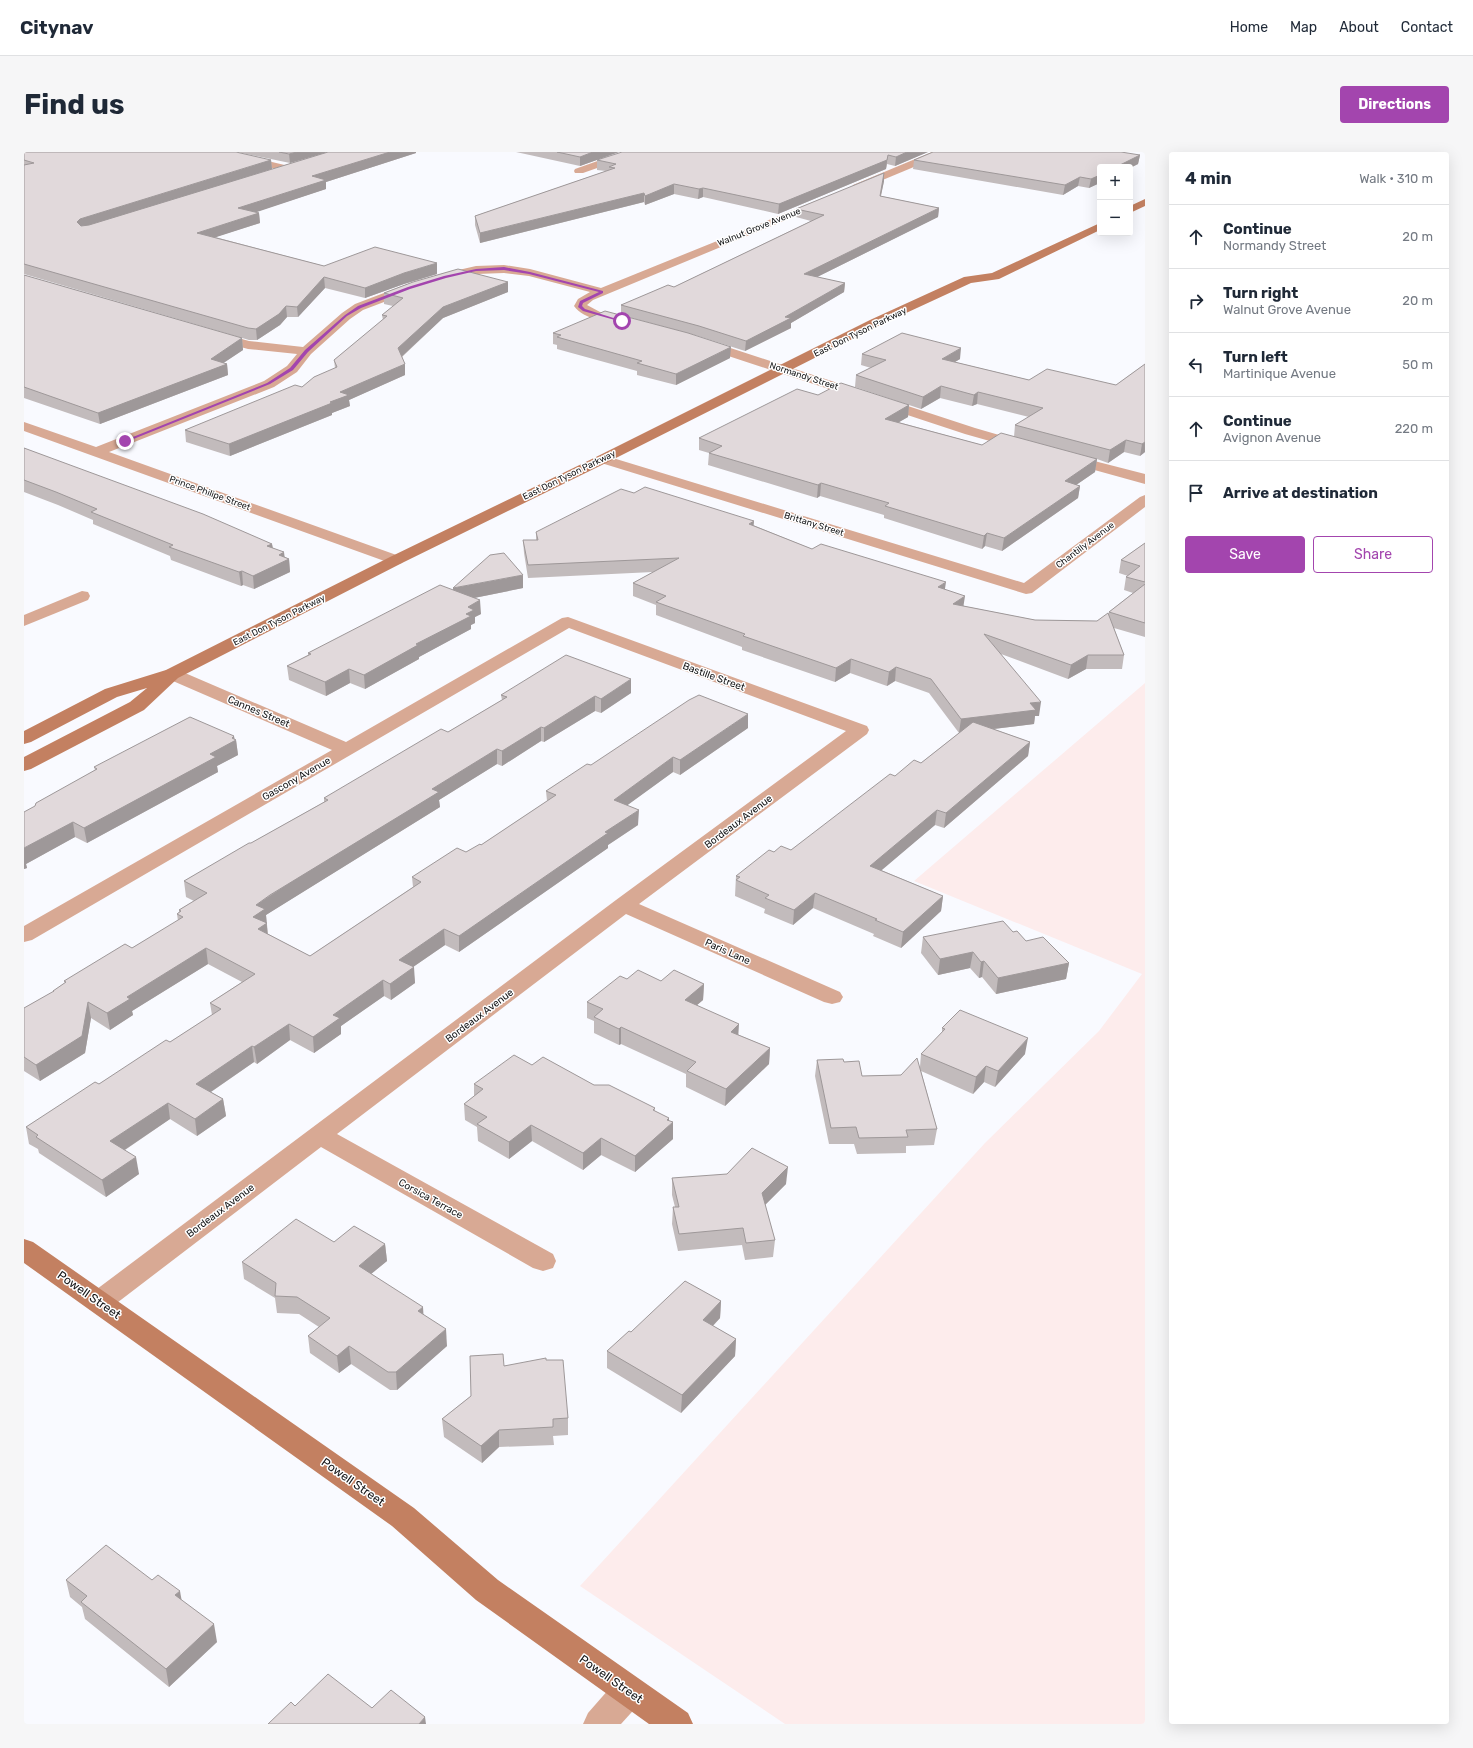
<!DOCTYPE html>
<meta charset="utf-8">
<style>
:root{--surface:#fff;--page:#f6f6f7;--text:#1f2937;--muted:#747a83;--line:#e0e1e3;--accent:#a345ae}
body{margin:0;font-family:Rubik,sans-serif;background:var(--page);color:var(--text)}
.controls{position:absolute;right:12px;top:12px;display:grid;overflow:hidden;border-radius:4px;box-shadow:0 4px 16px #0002}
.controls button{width:36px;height:36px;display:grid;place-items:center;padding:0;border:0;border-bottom:1px solid var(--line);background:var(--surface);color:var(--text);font:20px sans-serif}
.stop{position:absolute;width:12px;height:12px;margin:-9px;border:3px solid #a345ae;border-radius:50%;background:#fff}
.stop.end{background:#a345ae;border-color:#fff;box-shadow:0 1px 4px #0008}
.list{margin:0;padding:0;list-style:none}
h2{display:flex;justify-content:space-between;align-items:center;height:52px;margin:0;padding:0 16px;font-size:17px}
h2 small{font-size:13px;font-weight:400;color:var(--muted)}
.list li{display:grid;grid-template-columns:26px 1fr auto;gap:12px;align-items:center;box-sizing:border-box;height:64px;padding:0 16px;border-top:1px solid var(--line)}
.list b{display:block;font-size:15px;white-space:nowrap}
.list p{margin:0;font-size:13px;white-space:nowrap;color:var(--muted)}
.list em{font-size:13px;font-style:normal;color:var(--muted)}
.actions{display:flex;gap:8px;padding:12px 16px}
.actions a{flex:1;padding:9px 0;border:1px solid var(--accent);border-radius:4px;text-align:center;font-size:14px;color:var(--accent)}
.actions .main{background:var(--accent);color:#fff}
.icon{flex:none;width:22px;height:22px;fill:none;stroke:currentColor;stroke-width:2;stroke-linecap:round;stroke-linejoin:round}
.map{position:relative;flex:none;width:1121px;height:1572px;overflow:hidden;border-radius:4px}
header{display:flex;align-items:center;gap:24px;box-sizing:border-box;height:56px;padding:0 20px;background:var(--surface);border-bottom:1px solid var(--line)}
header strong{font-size:19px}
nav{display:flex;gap:22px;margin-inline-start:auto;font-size:14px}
.intro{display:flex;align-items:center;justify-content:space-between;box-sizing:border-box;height:96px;padding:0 24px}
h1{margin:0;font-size:28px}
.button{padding:10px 18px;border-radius:4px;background:var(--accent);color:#fff;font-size:14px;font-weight:700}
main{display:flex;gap:24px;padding:0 24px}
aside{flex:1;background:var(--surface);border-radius:4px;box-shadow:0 4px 16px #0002}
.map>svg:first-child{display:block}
.education{fill:#fdecec}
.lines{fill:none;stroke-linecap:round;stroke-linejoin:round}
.street{fill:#d8a994;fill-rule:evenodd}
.secondary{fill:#c38061;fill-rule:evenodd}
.wall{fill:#c2bbbc}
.shaded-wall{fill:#9e9899}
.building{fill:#e1d9db;stroke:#9e9899}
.route{fill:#a345ae}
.labels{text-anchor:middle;stroke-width:3;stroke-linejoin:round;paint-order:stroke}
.far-street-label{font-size:9px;fill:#121315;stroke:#fff}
.street-label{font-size:10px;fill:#121315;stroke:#fff}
.near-street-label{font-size:12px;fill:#121315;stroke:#fff}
</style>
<header>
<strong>Citynav</strong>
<nav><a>Home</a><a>Map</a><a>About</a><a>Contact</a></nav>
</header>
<div class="intro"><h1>Find us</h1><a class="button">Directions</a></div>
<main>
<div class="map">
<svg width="1121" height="1572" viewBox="0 0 1121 1572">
<rect width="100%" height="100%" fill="#f9faff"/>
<polygon class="education" points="1121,531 1121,1572 761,1572 556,1434 961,991 1075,879 1118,822 890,729"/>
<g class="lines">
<g class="street">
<polygon points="188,0 206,0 269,15 270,17 265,20 189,2"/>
<polygon points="599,0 614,0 613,2 559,21 551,21 550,19 551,17"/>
<polygon points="908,0 922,0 921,2 837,37 833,38 828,35 829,33"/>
<path d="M799,46L804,49L803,51L569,148L563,153L576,160L605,167L607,170L605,173L601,174C585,170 560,168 550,154L554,147L566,140L505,124L480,121L452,122L424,128L389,139L339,158L326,167L287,202L273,220L250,235L85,300L378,405L380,408L378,411L372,413L366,411L0,279V270L72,295L240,229L263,214L273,202L224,197L184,186L183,183L184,180L189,179L225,189L279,195L318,161L331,152L381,133L417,122L452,114L480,113L506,117L577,136Z"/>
<polygon points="679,187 951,276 1003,291 1005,294 1003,297 998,298 941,282 674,194 673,191 674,188"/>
<polygon points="1043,302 1121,322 1121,332 1038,309 1036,306 1038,303"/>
<polygon points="579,303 1000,431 1116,345 1121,343 1121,355 1008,441 1002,442 574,310 572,307 574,304"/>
<polygon points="58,439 64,440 66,444 64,448 0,474 0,463"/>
<polygon points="544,465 843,574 845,578 843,582 615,752 816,840 819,845 816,850 808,852 800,850 602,762 313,982 529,1102 532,1109 529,1116 519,1119 509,1116 297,995 85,1157 75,1160 65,1157 61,1150 65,1143 592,748 822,579 545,476 8,788 0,790 0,774 308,598 142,526 139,522 142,518 148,517 154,518 322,590 538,466"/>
<polygon points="604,1525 616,1529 621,1540 616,1551 597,1572 559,1572 564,1561 592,1529"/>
</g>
<g class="secondary">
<polygon points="1121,47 1121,54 1106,61 1106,54"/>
<polygon points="1076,71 1076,78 975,127 947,131 854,174 584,310 378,411 154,526 120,558 7,617 0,619 0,605 106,550 123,536 93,545 7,590 0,592 0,579 81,537 142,518 366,405 574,304 846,168 940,125 968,121"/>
<polygon points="0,1087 9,1090 390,1356 474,1428 664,1561 669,1572 625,1572 452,1448 368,1374 0,1111"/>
</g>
</g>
<g class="wall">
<polygon points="0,0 247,8 248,17 304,0 392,0 392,1 302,30 302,37 231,60 235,61 236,71 191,85 300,114 413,122 380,132 341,146 301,136 274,165 263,165 256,173 233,188 225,188 0,122"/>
<polygon points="213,0 304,0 266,11"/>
<polygon points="492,0 595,0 556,14"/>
<polygon points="904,0 871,14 863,12 862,17 754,62 679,45 674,47 650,42 621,53 620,50 456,91 451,73 451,64 582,19 573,18 573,8"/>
<polygon points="1116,3 1114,12 1106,16 1106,15 1065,36 1054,34 1039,43 889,17 890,8"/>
<polygon points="860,29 857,44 915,56 914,65 793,125 821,131 820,140 767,171 767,176 721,199 674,184 597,163 597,153 650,135 787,69 772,65 772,57"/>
<polygon points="0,123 218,186 219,198 199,211 203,212 204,223 76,272 0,246"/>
<polygon points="484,130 484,140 419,166 378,205 381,212 381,223 325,248 326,254 308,261 308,263 206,304 162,290 161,278 278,235 311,216 310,208 359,168 358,163 369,154 360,152 360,141"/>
<polygon points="529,181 706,206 652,233 613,223 613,219 533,197 533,193 529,192"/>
<polygon points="838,202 936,207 931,210 1005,228 1092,233 1121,212 1121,300 1116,304 1100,300 1084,311 1073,307 1071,320 1052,333 1056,334 1054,346 978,399 961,394 958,397 860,366 860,363 796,344 793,346 684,313 685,301 675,298 675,286 794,243 885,253 884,265 874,270 958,293 990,285 991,273 1005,265 953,252 948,254 916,246 897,257 831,235 832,223 847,216 837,213"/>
<polygon points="0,296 248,392 249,396 261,405 265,407 266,420 230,437 219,433 217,434 147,408 146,404 69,372 69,368 34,353 0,340"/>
<polygon points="610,341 729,373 788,397 921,437 940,454 1011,468 1073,469 1084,462 1085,460 1109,441 1100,438 1102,425 1104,424 1095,421 1097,408 1121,391 1121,485 1090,476 1100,503 1098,517 1062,517 1044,527 977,502 1015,564 1011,564 1010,572 970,577 1006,590 1004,604 920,676 911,673 857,718 919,744 917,759 877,796 849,784 850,782 789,756 769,773 740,761 741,757 711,744 712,724 750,700 767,698 871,624 897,611 935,581 905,541 871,529 863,534 826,521 811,530 718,498 718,495 632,463 632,453 609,444 609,431 629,420 504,426 500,401 499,388 512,388 512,380"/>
<polygon points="429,436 499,436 450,446 457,462 451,465 451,471 447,473 447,477 395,505 395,507 341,537 326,531 302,544 265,528 263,514 284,503 284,501 429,438"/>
<polygon points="607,541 577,561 571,559 520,590 517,589 478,614 473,612 415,648 416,655 248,759 242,763 244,782 286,804 389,735 388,725 442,700 457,693 523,649 522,639 567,613 724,576 656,623 649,620 603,653 614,673 584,693 584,696 435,800 421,793 389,815 391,831 367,848 360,844 317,874 317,882 290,901 266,888 233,912 230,910 187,940 199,947 202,964 173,984 146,967 101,998 115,1022 82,1045 15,1001 14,997 5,992 2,975 146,890 188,863 186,851 218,830 184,812 108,859 109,863 86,878 67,866 61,901 16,929 0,919 0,856 29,840 29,839 41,831 40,829 108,796 154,769 153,762 155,760 155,758 170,749 162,745 160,729 300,650 300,646 424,580 478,548 477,543"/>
<polygon points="211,587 212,588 214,603 193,614 194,620 63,691 51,685 2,712 3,716 0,717 11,654 71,618 70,615"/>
<polygon points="989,780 1002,789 1045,811 1042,827 972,842 958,825 955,826 946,816 914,823 897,801 899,785"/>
<polygon points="603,827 680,832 679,848 673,853 715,883 746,896 745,912 701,954 662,935 662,922 597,892 595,893 570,881 570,869 563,866 563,850"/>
<polygon points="918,876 1001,902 971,935 960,930 949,942 897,919 913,977 910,993 882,994 882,1001 833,1002 830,992 805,992 791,924 793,908 820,910 838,924 877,923 896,915 897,902 918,881"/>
<polygon points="508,913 570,933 631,956 631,959 645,968 649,987 611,1020 577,1003 559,1018 508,989 485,1007 454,989 453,975 441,968 440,952 450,944 450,932"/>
<polygon points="648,1026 762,1032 741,1053 751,1088 749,1105 721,1108 718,1093 654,1099 648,1072 649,1055 651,1055 648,1043"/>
<polygon points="310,1090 361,1092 363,1109 347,1122 400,1163 423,1194 373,1238 366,1238 327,1212 315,1221 286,1201 284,1184 295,1175 275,1162 253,1161 251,1146 220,1127 218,1110"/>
<polygon points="697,1149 696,1166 689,1174 712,1187 711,1204 657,1261 583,1216 583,1199 607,1180"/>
<polygon points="522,1208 544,1266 544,1283 529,1284 530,1293 475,1295 458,1311 420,1285 418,1267 447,1244 480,1214"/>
<polygon points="42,1428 128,1428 193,1490 145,1535 61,1467 58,1455 46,1445"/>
</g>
<g class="shaded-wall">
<polygon points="273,0 304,0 266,11 265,2"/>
<polygon points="366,0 392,0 392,1 302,30 302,37 215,66 214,56 288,24"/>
<polygon points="569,0 595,0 556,14 556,5"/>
<polygon points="883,0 904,0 871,14 872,5"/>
<polygon points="864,3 862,17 754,62 755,52"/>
<polygon points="1116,3 1114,12 1106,16 1106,15 1092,15"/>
<polygon points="247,8 248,17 58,77 53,70 56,67"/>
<polygon points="860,21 860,29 855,52 856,44"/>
<polygon points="1076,23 1076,31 1065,36 1067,27"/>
<polygon points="1056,25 1054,34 1039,43 1041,33"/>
<polygon points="650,32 650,42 621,53 621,44"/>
<polygon points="679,36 679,45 674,47 675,37"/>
<polygon points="620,41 620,50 456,91 456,81"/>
<polygon points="915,56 914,65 779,132 780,122"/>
<polygon points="235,61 236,71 174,91 173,81"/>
<polygon points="413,111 413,122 380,132 341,146 341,136 380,121"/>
<polygon points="300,125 301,136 274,165 273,155"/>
<polygon points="484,130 484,140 419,166 375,207 374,196 419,155"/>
<polygon points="821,131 820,140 767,171 767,176 721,199 722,189 761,165"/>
<polygon points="262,154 263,165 256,173 233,188 232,177"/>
<polygon points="218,186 219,198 192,216 203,212 204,223 76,272 74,261 187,207"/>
<polygon points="707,195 706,206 652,233 652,222"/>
<polygon points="937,196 936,207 917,218 918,207"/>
<polygon points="381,212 381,223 325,248 326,254 308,261 308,263 206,304 205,292 306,250 316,240"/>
<polygon points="917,234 916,246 897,257 899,245"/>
<polygon points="954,240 953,252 948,254 950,243"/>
<polygon points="885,253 884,265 860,279 861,267"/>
<polygon points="1102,288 1100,300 1084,311 1086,298"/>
<polygon points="1121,290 1121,300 1116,304 1118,292"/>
<polygon points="1073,307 1071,320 1039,342 1041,329"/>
<polygon points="797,331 796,344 793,346 794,333"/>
<polygon points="1056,334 1054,346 978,399 980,386"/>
<polygon points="730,369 729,382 725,372"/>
<polygon points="963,381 961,394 958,397 960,384"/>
<polygon points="248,392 250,405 243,394"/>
<polygon points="260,400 261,408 265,407 266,420 230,437 229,424 255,403"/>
<polygon points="218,419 219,433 217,434 215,420"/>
<polygon points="499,423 499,436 430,450 429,436"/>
<polygon points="922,430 920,443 914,435"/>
<polygon points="941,444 939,457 929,452"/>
<polygon points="456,448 457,462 451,465 451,471 447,473 447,477 395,505 395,507 341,537 340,523 392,492 444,455"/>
<polygon points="1064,503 1062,517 1044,527 1047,513"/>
<polygon points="827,507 826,521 811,530 812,516"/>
<polygon points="872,515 871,529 863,534 865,520"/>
<polygon points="325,517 326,531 302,544 301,530"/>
<polygon points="607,527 607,541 577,561 577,547"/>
<polygon points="571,544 571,559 520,590 520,576"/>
<polygon points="1017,550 1015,564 1011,564 1010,572 935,581 937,567 1006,551"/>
<polygon points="724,562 724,576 656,623 656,608"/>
<polygon points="517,575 517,589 478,614 478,599"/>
<polygon points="210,584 211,589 212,588 214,603 193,614 194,620 63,691 60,676 186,602"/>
<polygon points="1006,590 1004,604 920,676 922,661"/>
<polygon points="473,597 473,612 415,648 416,655 242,763 244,787 236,793 229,765 232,753 408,637"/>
<polygon points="649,605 649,620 590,663 590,648"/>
<polygon points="615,658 614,673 584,693 584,696 435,800 435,784 581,680"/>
<polygon points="913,658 911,673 845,729 846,714"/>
<polygon points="49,670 51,685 2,712 3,716 0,717 0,696"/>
<polygon points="791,741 789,756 769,773 770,758"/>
<polygon points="919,744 917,759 877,796 879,780"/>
<polygon points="420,777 421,793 376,824 375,808"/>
<polygon points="182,796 184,812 108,859 109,863 86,878 83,861 103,845"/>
<polygon points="949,800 946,816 914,823 916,807"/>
<polygon points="960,809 958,825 955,826 957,810"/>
<polygon points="1045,811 1042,827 972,842 974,826"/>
<polygon points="390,815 391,831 367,848 366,832"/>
<polygon points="359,828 360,844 317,874 317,882 290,901 289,885 309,863"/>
<polygon points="680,832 679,848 660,864 661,848"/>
<polygon points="64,850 67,866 61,901 16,929 12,913"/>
<polygon points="265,872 266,888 233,912 230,895"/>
<polygon points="715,872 714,888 707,880"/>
<polygon points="597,875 597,892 595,893 595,877"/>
<polygon points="1004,886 1001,902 971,935 974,919"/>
<polygon points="228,894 230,910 175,948 172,932"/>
<polygon points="746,896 745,912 701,954 702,937"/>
<polygon points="962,914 960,930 949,942 952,925"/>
<polygon points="199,947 202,964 173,984 171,967"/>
<polygon points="144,951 146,967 90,1005 86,989"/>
<polygon points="645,966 645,974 649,970 649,987 611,1020 611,1004"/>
<polygon points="507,973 508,989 485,1007 485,990"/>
<polygon points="577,986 577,1003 559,1018 559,1001"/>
<polygon points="112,1005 115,1022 82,1045 78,1028"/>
<polygon points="764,1015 762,1032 737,1057 738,1041"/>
<polygon points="361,1092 363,1109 336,1131 335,1114"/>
<polygon points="697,1149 696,1166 678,1185 679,1168"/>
<polygon points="399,1155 400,1172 394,1159"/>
<polygon points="422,1177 423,1194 373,1238 372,1220"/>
<polygon points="712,1187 711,1204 657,1261 658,1243"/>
<polygon points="325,1194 327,1212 315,1221 313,1204"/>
<polygon points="475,1278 475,1295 458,1311 457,1294"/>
<polygon points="156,1439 159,1456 151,1443"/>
<polygon points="190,1472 193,1490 145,1535 142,1517"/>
<polygon points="401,1565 402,1572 395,1572"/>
</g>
<g class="building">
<polygon points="0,0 212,0 247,8 56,67 53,70 57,74 65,73 304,0 366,0 288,24 302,28 214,56 235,61 173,81 300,114 351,95 413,111 380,121 341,136 300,125 273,155 262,154 255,162 232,177 224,176 0,112 0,13 10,11 0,8"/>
<polygon points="255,0 273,0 265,2"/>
<polygon points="533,0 569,0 556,5"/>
<polygon points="598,0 883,0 872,5 864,3 863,8 755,52 679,36 675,37 650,32 621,44 620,41 456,81 451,64 591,16 585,15 592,12 573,8"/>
<polygon points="909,0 1097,0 1116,3 1092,15 1076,15 1076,23 1067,27 1056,25 1041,33 890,8"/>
<polygon points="860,21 856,44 915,56 780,122 821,131 761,165 767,166 722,189 675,174 597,153 644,133 650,135 800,63 772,57"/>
<polygon points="434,117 484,130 419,155 374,196 381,212 316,240 325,243 306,250 308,251 205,292 161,278 271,233 278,235 290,225 313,215 310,208 363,164 358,163 379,146 360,141 389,130"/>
<polygon points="0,123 218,186 187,207 203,212 74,261 0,235"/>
<polygon points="581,159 664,181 707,195 652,222 613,211 618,209 533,185 537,183 529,181"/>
<polygon points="878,181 937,196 918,207 1005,228 1023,217 1092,233 1121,212 1121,290 1118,292 1102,288 1086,298 991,273 1019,256 954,240 950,243 917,234 899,245 832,223 862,208 838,202"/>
<polygon points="817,231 885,253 861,267 958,293 977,281 1073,307 1041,329 1056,334 980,386 963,381 960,384 861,354 865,351 797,331 794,333 685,301 698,294 675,286 773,237 794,243"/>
<polygon points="0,296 179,362 248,392 243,394 260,400 255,403 265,407 229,424 218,419 215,420 145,395 149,393 67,360 73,357 32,340 0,328"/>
<polygon points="621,335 730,369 725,372 788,397 797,392 922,430 914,435 941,444 929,452 1011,468 1073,469 1084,461 1100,503 1064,503 1047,513 960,482 1017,550 1006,551 1012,558 937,567 907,527 872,515 865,520 827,507 812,516 719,484 721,482 632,450 642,444 609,431 655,406 504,413 499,388 514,388 512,380 597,337 610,341"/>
<polygon points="1121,391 1121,430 1102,425 1116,414 1097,408"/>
<polygon points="480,401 499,423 429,436 466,403"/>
<polygon points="1121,432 1121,471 1085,460"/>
<polygon points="416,433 456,448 444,455 450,458 442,462 447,464 392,492 394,493 340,523 325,517 301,530 263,514 287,502 284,501"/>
<polygon points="542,503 607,527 577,547 571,544 520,576 517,575 478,599 473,597 408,637 415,640 246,743 232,753 241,757 229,765 243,771 234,777 286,804 397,730 388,725 433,696 442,700 456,692 457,693 532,643 522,639 563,612 567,613 665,548 675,543 724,562 656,608 649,605 590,648 615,658 581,680 584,681 435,784 420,777 375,808 390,815 366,832 359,828 309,863 316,866 289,885 265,872 230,895 228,894 172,932 199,947 171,967 144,951 86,989 112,1005 78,1028 12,985 14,983 2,975 71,930 75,932 142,888 146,890 197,857 186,851 231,822 182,796 103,845 106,847 83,861 64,850 58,884 12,913 0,905 0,856 30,839 29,839 42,830 40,829 101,792 108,796 159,765 153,762 157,759 155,758 183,741 160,729 225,691 227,691 304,648 300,646 417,577 424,580 483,545 477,543"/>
<polygon points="166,565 210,584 208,586 212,588 186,602 192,605 60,676 49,670 0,696 0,660 11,654 12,651 73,617 70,615"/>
<polygon points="949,570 1006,590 922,661 913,658 846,714 919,744 879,780 851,768 853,767 791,741 770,758 741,746 745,743 712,728 716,725 712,724 745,698 750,700 757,694 767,698 866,622 871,624 890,608 897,611"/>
<polygon points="979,769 989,780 993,779 1002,789 1019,785 1045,811 974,826 960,809 957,810 949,800 916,807 899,785"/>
<polygon points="614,818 637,829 650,818 680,832 661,848 715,872 707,880 746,896 702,937 663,919 672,910 597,875 595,877 570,865 579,857 563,850 596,824 603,827"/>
<polygon points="936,858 1004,886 974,919 962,914 952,925 897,902 921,877 918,876"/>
<polygon points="490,903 508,913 519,905 570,933 585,933 631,956 629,958 645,966 643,968 649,970 611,1004 577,986 559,1001 507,973 485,990 453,972 463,965 440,952 459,937 450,932"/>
<polygon points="893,906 913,977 882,978 884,985 835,986 832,975 807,976 793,908 819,907 820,910 835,909 838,924 877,923"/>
<polygon points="728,996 764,1015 738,1041 751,1088 722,1091 719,1076 655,1082 649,1055 655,1055 648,1026 703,1022"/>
<polygon points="272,1067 310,1090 330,1074 361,1092 335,1114 399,1155 394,1159 422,1177 372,1220 364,1220 325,1194 313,1204 284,1184 306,1166 273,1145 251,1144 252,1131 218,1110"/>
<polygon points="661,1129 697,1149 679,1168 712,1187 658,1243 583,1199 605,1179 607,1180"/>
<polygon points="479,1202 480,1214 522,1206 522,1208 539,1208 544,1266 529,1267 529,1275 475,1278 457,1294 418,1267 447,1244 446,1204"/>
<polygon points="82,1393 128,1428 134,1423 156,1439 151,1443 190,1472 142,1517 57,1450 63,1444 42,1428"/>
<polygon points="304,1522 348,1556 367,1538 401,1565 395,1572 244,1572 267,1550 271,1554"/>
</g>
<polygon class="route" points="480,115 506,120 579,139 579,141 559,151 558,154 561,157 599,169 598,170 559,159 554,155 556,149 575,140 505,122 480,118 452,119 422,126 386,137 337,156 323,164 284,200 269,218 246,232 102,290 99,289 243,231 266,216 281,198 321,163 334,154 384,135 420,124 452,117"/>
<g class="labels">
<g class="far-street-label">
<text transform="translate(735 75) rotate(-22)" y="3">Walnut Grove Avenue</text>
<text transform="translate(836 180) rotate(-26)" y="3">East Don Tyson Parkway</text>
<text transform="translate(780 224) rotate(18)" y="3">Normandy Street</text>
<text transform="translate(545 323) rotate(-26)" y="3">East Don Tyson Parkway</text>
<text transform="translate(186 341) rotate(20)" y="3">Prince Philipe Street</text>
<text transform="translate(790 372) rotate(17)" y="3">Brittany Street</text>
<text transform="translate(1061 393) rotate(-37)" y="3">Chantilly Avenue</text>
<text transform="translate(255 468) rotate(-27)" y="3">East Don Tyson Parkway</text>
</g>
<g class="street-label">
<text transform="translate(690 524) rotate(20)" y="4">Bastille Street</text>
<text transform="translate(235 559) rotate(23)" y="4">Cannes Street</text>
<text transform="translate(272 626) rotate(-30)" y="4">Gascony Avenue</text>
<text transform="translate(714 669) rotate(-37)" y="4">Bordeaux Avenue</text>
<text transform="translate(704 799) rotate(24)" y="4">Paris Lane</text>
<text transform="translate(455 863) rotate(-37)" y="4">Bordeaux Avenue</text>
<text transform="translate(407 1046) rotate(29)" y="4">Corsica Terrace</text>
<text transform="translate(196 1058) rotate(-37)" y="4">Bordeaux Avenue</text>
</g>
<g class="near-street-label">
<text transform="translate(65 1143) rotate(35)" y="4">Powell Street</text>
<text transform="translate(329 1330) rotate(35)" y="4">Powell Street</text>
<text transform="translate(587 1527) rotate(35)" y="4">Powell Street</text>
</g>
</g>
</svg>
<div class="controls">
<button>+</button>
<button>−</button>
</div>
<div class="stop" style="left:598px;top:169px"></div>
<div class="stop end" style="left:101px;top:289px"></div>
</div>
<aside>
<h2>4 min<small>Walk · 310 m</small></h2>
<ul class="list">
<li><svg class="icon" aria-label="ahead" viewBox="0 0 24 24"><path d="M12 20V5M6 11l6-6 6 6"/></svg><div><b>Continue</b><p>Normandy Street</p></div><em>20 m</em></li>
<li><svg class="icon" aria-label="right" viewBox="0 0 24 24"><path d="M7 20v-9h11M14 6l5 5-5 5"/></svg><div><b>Turn right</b><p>Walnut Grove Avenue</p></div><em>20 m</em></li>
<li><svg class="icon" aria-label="left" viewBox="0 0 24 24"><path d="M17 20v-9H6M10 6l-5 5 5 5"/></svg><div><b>Turn left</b><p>Martinique Avenue</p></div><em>50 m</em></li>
<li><svg class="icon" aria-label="ahead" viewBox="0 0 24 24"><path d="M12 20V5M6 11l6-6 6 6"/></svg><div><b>Continue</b><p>Avignon Avenue</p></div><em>220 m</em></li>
<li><svg class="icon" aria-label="arrive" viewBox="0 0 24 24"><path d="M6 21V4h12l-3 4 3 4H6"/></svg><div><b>Arrive at destination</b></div></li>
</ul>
<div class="actions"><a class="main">Save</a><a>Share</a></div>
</aside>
</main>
